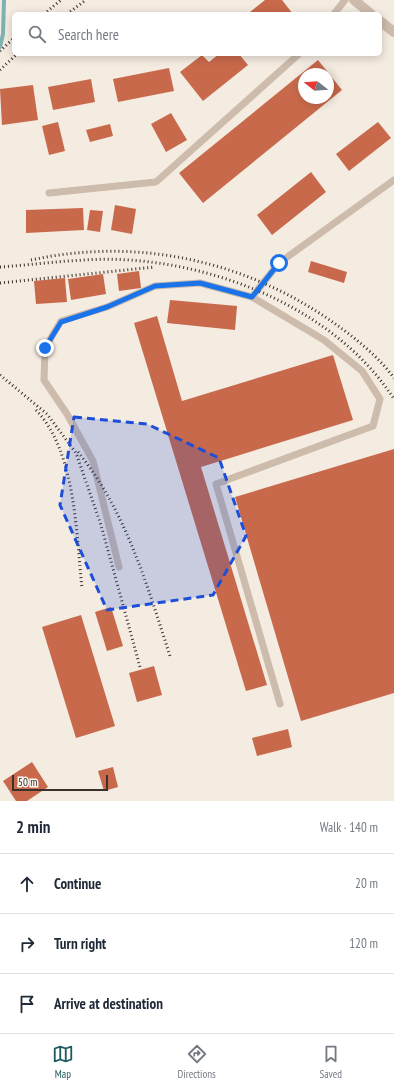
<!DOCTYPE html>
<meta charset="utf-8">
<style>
:root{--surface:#fff;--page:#f6f6f7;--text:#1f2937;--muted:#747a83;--line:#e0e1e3;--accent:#1f5a5e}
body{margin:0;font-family:"PT Sans Narrow",sans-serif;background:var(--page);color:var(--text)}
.compass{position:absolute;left:298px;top:68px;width:36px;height:36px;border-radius:50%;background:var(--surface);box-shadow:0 2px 10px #0003;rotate:287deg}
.scale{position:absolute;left:12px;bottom:10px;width:96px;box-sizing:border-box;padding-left:4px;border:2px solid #3b302b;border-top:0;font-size:11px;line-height:14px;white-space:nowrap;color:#3b302b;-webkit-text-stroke:3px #fbf5ee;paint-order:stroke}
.stop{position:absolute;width:12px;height:12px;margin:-9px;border:3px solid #1a73e8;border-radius:50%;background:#fff}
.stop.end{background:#1a73e8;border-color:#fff;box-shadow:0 1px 4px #0008}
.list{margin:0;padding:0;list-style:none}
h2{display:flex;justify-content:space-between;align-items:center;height:52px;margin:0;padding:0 16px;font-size:17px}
h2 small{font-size:13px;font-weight:400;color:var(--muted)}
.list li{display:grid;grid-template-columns:26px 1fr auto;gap:12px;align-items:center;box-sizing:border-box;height:60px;padding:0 16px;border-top:1px solid var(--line)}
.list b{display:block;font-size:15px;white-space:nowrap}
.list em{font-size:13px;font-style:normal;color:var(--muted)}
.icon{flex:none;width:22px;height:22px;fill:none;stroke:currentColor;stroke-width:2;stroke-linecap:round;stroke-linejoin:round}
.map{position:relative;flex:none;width:394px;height:801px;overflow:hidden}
.search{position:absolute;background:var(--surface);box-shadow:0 2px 10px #0003;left:12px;right:12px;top:12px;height:44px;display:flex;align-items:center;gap:10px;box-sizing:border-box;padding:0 14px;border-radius:6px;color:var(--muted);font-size:15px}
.sheet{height:232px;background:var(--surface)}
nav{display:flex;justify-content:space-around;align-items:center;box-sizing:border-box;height:56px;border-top:1px solid var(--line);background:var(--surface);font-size:11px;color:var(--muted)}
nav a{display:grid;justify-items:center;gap:2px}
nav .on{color:var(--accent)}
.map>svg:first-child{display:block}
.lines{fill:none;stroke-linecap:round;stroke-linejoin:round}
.stream{stroke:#7fb0b2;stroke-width:4}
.building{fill:#c8694b;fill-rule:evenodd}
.service{stroke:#cdbbac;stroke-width:7}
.tertiary{stroke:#cdbbac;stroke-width:10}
.rail{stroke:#3b302b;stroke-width:3;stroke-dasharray:1 3;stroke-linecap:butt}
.route{stroke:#1a73e8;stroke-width:5}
.marked{fill:#1d4ed8;fill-opacity:0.2;stroke:#1d4ed8;stroke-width:3;stroke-dasharray:8 5;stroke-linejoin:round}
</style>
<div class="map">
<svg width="394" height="801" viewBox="0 0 394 801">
<rect width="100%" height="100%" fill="#f4ebe1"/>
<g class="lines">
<polyline class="stream" points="0,47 3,34 4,0"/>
</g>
<g class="building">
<polygon points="265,0 282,0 293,14 252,14 250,12"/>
<polygon points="219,54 239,54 248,65 203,101 180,72 202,55 209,62"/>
<path d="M318,60L342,90L203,203L179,173ZM304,74H328V98H304Z"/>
<polygon points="169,68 174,91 118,102 113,79"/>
<polygon points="91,79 95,102 53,110 48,87"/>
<polygon points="33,85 38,120 2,125 0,89"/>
<polygon points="171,113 187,140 166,152 151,124"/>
<polygon points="58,122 65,151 49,155 42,126"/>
<polygon points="378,122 391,138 349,171 336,154"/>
<polygon points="110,124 113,136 90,142 86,130"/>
<polygon points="311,172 326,192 272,235 257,215"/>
<polygon points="115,205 136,209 132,234 111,230"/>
<polygon points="83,208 84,230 26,233 26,210"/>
<polygon points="90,210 103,211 100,232 87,230"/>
<polygon points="311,261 347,272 344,283 308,272"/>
<polygon points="139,271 141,288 119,291 117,274"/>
<polygon points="103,274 106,294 71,300 68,279"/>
<polygon points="65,278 67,302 36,304 34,281"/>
<polygon points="170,300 237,306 235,330 167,323"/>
<polygon points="157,316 182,401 333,355 353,420 201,467 267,685 246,691 134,323"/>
<polygon points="394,449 394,693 301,721 235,497"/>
<polygon points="111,607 123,646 107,651 95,612"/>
<polygon points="81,615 115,726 76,738 42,627"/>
<polygon points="154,666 162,695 137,702 129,673"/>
<polygon points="288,729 292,747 257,756 252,738"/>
<polygon points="32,762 48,787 27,801 16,801 3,781"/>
<polygon points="113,767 118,787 104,791 98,771"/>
</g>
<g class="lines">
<g class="service">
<polyline points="334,14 345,0"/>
<polyline points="49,193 156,182 299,54"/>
<polyline points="252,297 324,340 362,371 380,399 373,426 216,484 280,704"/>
<polyline points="119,567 93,461 67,414 44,380 45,348 61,321 107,307 155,286 200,283 252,297 279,263 394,180"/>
</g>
<g class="tertiary">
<polyline points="354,0 371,14"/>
<polyline points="380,21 394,32"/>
</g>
<g class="rail">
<polyline points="44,14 61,0"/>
<polyline points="67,14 86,0"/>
<polyline points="0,51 14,38"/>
<polyline points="0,70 17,54"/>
<path d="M31,260C137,237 245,260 334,323C355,338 378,356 394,378"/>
<path d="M0,267C43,264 87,257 130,260C229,267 339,314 394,399"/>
<polyline points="0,283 155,267"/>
<polyline points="0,375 47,414 76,453 101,525 140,667"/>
<path d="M36,410C76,452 76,533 82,588"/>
<path d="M78,452C126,511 147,585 170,656"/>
</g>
</g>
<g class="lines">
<polyline class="route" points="45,348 61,322 107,307 155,286 200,283 252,297 279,263"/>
</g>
<path class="marked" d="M74,417L147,424L219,458L246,536L213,595L107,610L60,505Z"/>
</svg>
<svg class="compass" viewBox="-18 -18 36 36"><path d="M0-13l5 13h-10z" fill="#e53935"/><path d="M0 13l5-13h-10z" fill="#747a83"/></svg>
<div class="scale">50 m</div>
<div class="stop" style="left:279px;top:263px"></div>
<div class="stop end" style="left:45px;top:348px"></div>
<div class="search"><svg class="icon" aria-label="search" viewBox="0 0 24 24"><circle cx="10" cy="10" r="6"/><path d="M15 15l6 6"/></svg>Search here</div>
</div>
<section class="sheet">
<h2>2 min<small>Walk · 140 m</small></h2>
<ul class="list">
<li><svg class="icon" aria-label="ahead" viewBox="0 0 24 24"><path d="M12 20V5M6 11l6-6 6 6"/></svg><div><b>Continue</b></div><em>20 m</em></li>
<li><svg class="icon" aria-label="right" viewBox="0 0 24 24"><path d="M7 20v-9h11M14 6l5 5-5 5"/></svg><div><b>Turn right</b></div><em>120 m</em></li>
<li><svg class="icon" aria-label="arrive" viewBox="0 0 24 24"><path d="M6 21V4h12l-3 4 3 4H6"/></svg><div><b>Arrive at destination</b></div></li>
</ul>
</section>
<nav>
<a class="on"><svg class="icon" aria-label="map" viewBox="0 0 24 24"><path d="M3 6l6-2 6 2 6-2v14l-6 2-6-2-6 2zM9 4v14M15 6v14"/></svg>Map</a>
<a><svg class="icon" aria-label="directions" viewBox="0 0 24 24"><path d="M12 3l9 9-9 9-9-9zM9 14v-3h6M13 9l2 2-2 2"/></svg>Directions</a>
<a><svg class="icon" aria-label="saved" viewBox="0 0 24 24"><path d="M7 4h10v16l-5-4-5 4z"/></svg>Saved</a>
</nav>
